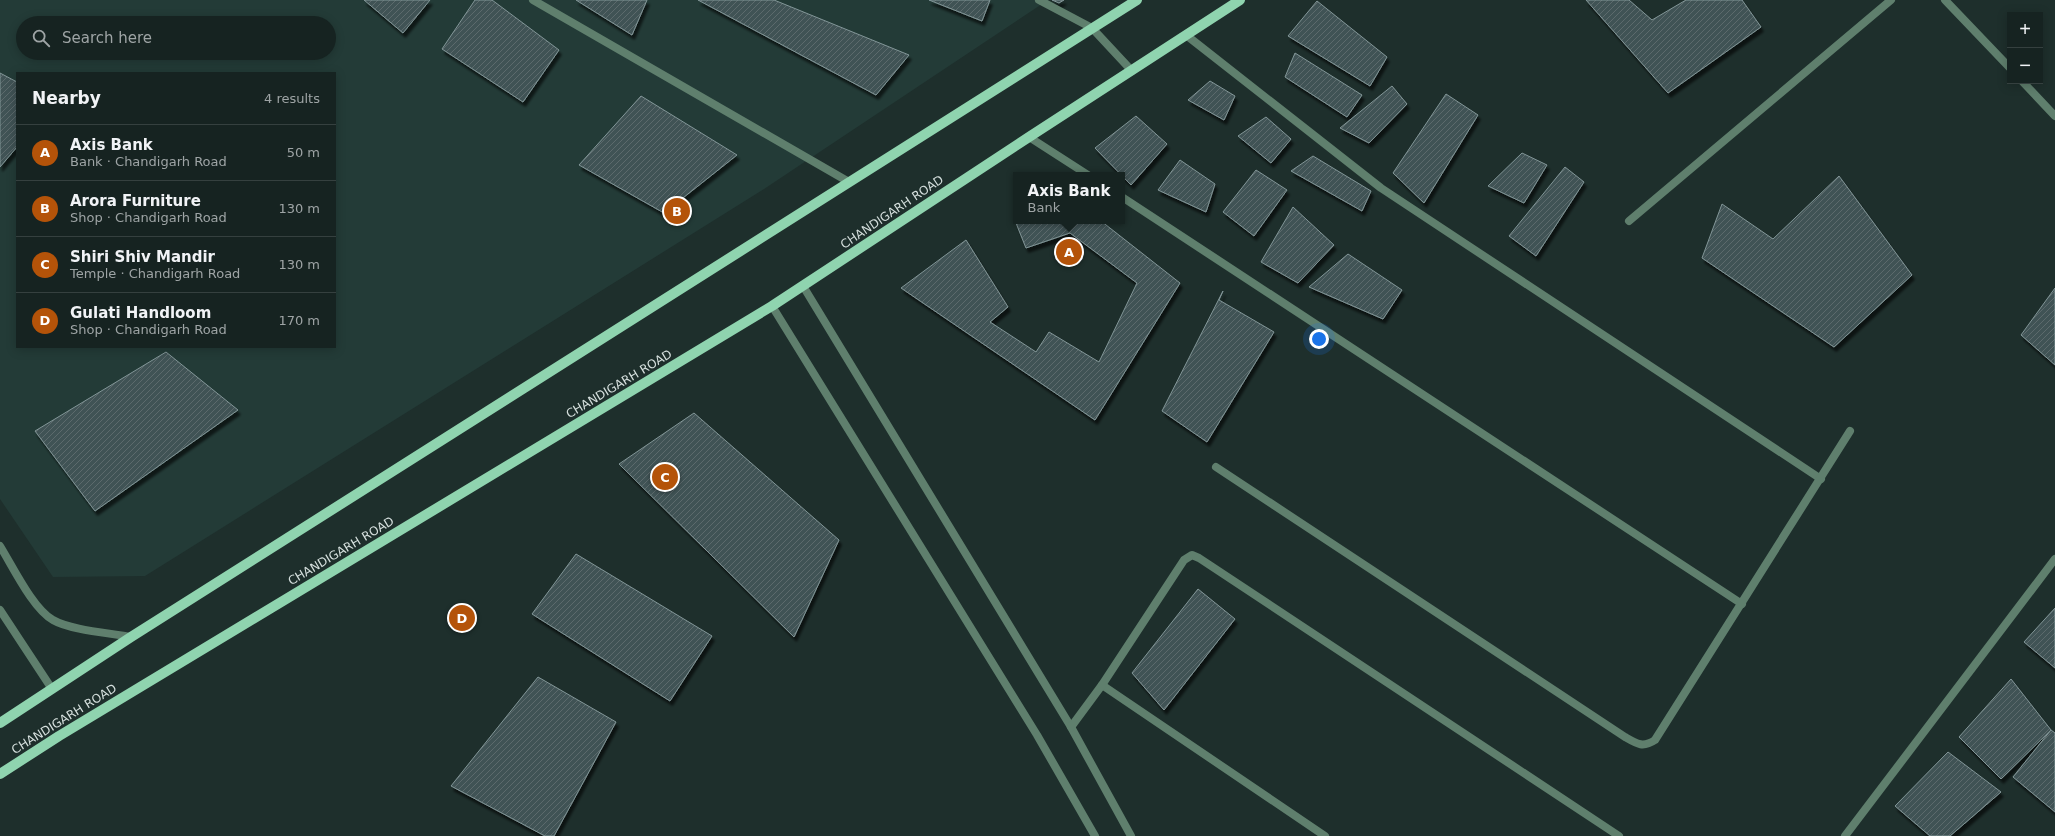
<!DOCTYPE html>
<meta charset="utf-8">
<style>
:root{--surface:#162321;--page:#232f2e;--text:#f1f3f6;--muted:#9ea4a5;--line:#35403f;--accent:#b45309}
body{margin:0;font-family:"DejaVu Sans",sans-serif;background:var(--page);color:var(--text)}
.controls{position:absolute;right:12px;top:12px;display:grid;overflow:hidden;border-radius:0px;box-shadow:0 2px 10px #0003}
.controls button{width:36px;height:36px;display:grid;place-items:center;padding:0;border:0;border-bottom:1px solid var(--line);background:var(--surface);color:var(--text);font:20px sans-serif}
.you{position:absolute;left:1319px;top:339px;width:14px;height:14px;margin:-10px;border:3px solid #fff;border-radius:50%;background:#1a73e8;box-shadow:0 0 0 6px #1a73e833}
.badge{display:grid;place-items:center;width:26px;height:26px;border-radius:50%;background:var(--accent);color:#fff;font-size:13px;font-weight:700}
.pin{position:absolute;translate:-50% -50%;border:2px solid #fff;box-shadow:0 1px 4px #0006}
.popup{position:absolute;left:1013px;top:172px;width:112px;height:52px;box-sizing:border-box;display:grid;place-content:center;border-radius:0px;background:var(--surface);filter:drop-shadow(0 1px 3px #0005);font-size:13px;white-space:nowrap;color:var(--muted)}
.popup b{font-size:15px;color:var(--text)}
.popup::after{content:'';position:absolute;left:50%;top:100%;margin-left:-8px;border:8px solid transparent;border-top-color:var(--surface)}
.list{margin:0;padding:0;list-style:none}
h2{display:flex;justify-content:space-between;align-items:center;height:52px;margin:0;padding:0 16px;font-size:17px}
h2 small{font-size:13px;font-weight:400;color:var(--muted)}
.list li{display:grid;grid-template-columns:26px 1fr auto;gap:12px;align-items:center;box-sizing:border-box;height:56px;padding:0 16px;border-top:1px solid var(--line)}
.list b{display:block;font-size:15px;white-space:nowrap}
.list p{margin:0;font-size:13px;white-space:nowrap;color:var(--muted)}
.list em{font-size:13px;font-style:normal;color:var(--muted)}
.icon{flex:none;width:22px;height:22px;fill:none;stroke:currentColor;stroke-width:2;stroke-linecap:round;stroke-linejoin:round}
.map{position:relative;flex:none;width:2055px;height:836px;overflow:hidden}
.search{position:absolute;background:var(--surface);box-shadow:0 2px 10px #0003;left:16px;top:16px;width:320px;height:44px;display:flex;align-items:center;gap:10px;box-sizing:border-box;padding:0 14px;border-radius:22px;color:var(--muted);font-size:15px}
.panel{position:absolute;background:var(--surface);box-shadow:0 2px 10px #0003;left:16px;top:72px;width:320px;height:276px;border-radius:0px}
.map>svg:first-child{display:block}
.built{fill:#233b37;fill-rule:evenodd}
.building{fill:url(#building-hatch);stroke:#829698;filter:url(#shadow)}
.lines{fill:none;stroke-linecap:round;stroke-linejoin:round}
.street{stroke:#5f7f6d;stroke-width:8}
.primary{stroke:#8fd4af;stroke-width:10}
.labels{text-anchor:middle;stroke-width:3;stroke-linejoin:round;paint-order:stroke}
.street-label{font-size:12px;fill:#d5dfdd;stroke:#1e2f2c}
</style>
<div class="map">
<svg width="2055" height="836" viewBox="0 0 2055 836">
<defs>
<pattern id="building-hatch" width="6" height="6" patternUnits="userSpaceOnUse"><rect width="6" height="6" fill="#415354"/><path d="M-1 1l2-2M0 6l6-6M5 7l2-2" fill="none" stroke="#5c6b6c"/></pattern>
<filter id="shadow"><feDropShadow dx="2.5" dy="4.5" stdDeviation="1" flood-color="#0009"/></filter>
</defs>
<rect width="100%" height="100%" fill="#1e2f2c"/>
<path class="built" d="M0,0H1048L764,189L145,576L53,577L0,499ZM23,23H329V53H23ZM17,73H335V347H17Z"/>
<g class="building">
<polygon points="364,0 430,0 403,33"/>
<polygon points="475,0 492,0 559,50 523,102 442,49"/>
<polygon points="576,0 647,0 632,35"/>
<polygon points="698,0 774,0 909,55 876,95"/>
<polygon points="929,0 990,0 982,21"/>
<polygon points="1052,0 1064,0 1059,3"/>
<polygon points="1586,0 1629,0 1652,20 1686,0 1742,0 1761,27 1668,93"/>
<polygon points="1317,1 1387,57 1370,86 1288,36"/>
<polygon points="1295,53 1362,95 1347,117 1285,77"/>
<polygon points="0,73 17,82 17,147 0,167"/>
<polygon points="1210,81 1235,96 1224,120 1188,100"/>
<polygon points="1392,86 1407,104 1369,143 1340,128"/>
<polygon points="1446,94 1478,115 1424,203 1393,173"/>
<polygon points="641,96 737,155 664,213 579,165"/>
<polygon points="1136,116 1167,144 1131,185 1095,148"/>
<polygon points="1266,117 1291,139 1271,163 1238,136"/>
<polygon points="1522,153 1547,165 1524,203 1488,186"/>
<polygon points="1313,156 1371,191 1362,211 1291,171"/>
<polygon points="1180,160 1215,184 1206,212 1158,190"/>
<polygon points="1565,167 1584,182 1536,256 1509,236"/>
<polygon points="1256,170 1287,190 1254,236 1223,212"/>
<polygon points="1839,176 1912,275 1834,347 1702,258 1722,204 1773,239"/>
<polygon points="1293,207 1334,245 1298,283 1261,262"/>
<polygon points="1022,221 1101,221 1180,283 1095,420 901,288 966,240 1008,307 990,322 1036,352 1049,332 1099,362 1137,283 1070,233 1026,248 1016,223"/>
<polygon points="1348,254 1402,290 1383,319 1309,287"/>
<polygon points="2055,288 2055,365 2021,335"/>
<polygon points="1223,291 1219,300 1274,332 1207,442 1162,411"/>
<polygon points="166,352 238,410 95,511 35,431"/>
<polygon points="694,413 839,540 794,637 619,464"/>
<polygon points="576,554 712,636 670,701 532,614"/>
<polygon points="1198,589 1235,619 1164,710 1132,673"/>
<polygon points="2055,608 2055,668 2024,642"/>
<polygon points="538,677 616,722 554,836 545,836 451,786"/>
<polygon points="2011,679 2051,730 2001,779 1959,737"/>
<polygon points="2051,730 2055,733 2055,812 2013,777"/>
<polygon points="1948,752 2001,792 1950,836 1930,836 1895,806"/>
</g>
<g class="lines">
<g class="street">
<polyline points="533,0 849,182"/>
<polyline points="1039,0 1092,28 1132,71"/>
<polyline points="1945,0 2010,68"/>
<polyline points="1186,35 1381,188 1821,479"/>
<polyline points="2022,81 2055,116"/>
<polyline points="1029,137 1088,175"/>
<polyline points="1122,197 1742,604"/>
<polyline points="1629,221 1891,0"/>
<polyline points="803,286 1071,727 1131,836"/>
<polyline points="772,306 1037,735 1095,836"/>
<path d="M1216,467L1625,737C1637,744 1643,748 1655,740L1850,431"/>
<path d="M0,546C13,567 33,609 53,620C70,630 110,633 131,637"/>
<polyline points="0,610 52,689"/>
<polyline points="1102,685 1325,836"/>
<polyline points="1071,727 1102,685 1184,560 1192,555 1199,558 1619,836"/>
<polyline points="1845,836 2055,559"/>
</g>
<g class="primary">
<polyline points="0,723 131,637 1137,0"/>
<polyline points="0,774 59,736 772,306 1029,137 1240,0"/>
</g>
</g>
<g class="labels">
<g class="street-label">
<text transform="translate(892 212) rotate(-34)" y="4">CHANDIGARH ROAD</text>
<text transform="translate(619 384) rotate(-31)" y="4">CHANDIGARH ROAD</text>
<text transform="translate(341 551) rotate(-31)" y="4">CHANDIGARH ROAD</text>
<text transform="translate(64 719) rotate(-32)" y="4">CHANDIGARH ROAD</text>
</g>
</g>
</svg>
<div class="controls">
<button>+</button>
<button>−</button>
</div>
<div class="you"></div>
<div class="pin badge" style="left:1069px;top:252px">A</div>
<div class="popup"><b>Axis Bank</b>Bank</div>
<div class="pin badge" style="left:677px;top:211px">B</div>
<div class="pin badge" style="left:665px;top:477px">C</div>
<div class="pin badge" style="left:462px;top:618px">D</div>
<div class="search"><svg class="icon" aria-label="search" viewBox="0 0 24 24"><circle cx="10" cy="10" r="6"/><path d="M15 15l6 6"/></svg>Search here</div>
<section class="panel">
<h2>Nearby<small>4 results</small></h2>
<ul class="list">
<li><span class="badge">A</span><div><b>Axis Bank</b><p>Bank · Chandigarh Road</p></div><em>50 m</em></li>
<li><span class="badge">B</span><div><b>Arora Furniture</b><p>Shop · Chandigarh Road</p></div><em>130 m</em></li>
<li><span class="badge">C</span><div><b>Shiri Shiv Mandir</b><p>Temple · Chandigarh Road</p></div><em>130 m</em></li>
<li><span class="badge">D</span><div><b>Gulati Handloom</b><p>Shop · Chandigarh Road</p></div><em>170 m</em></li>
</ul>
</section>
</div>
